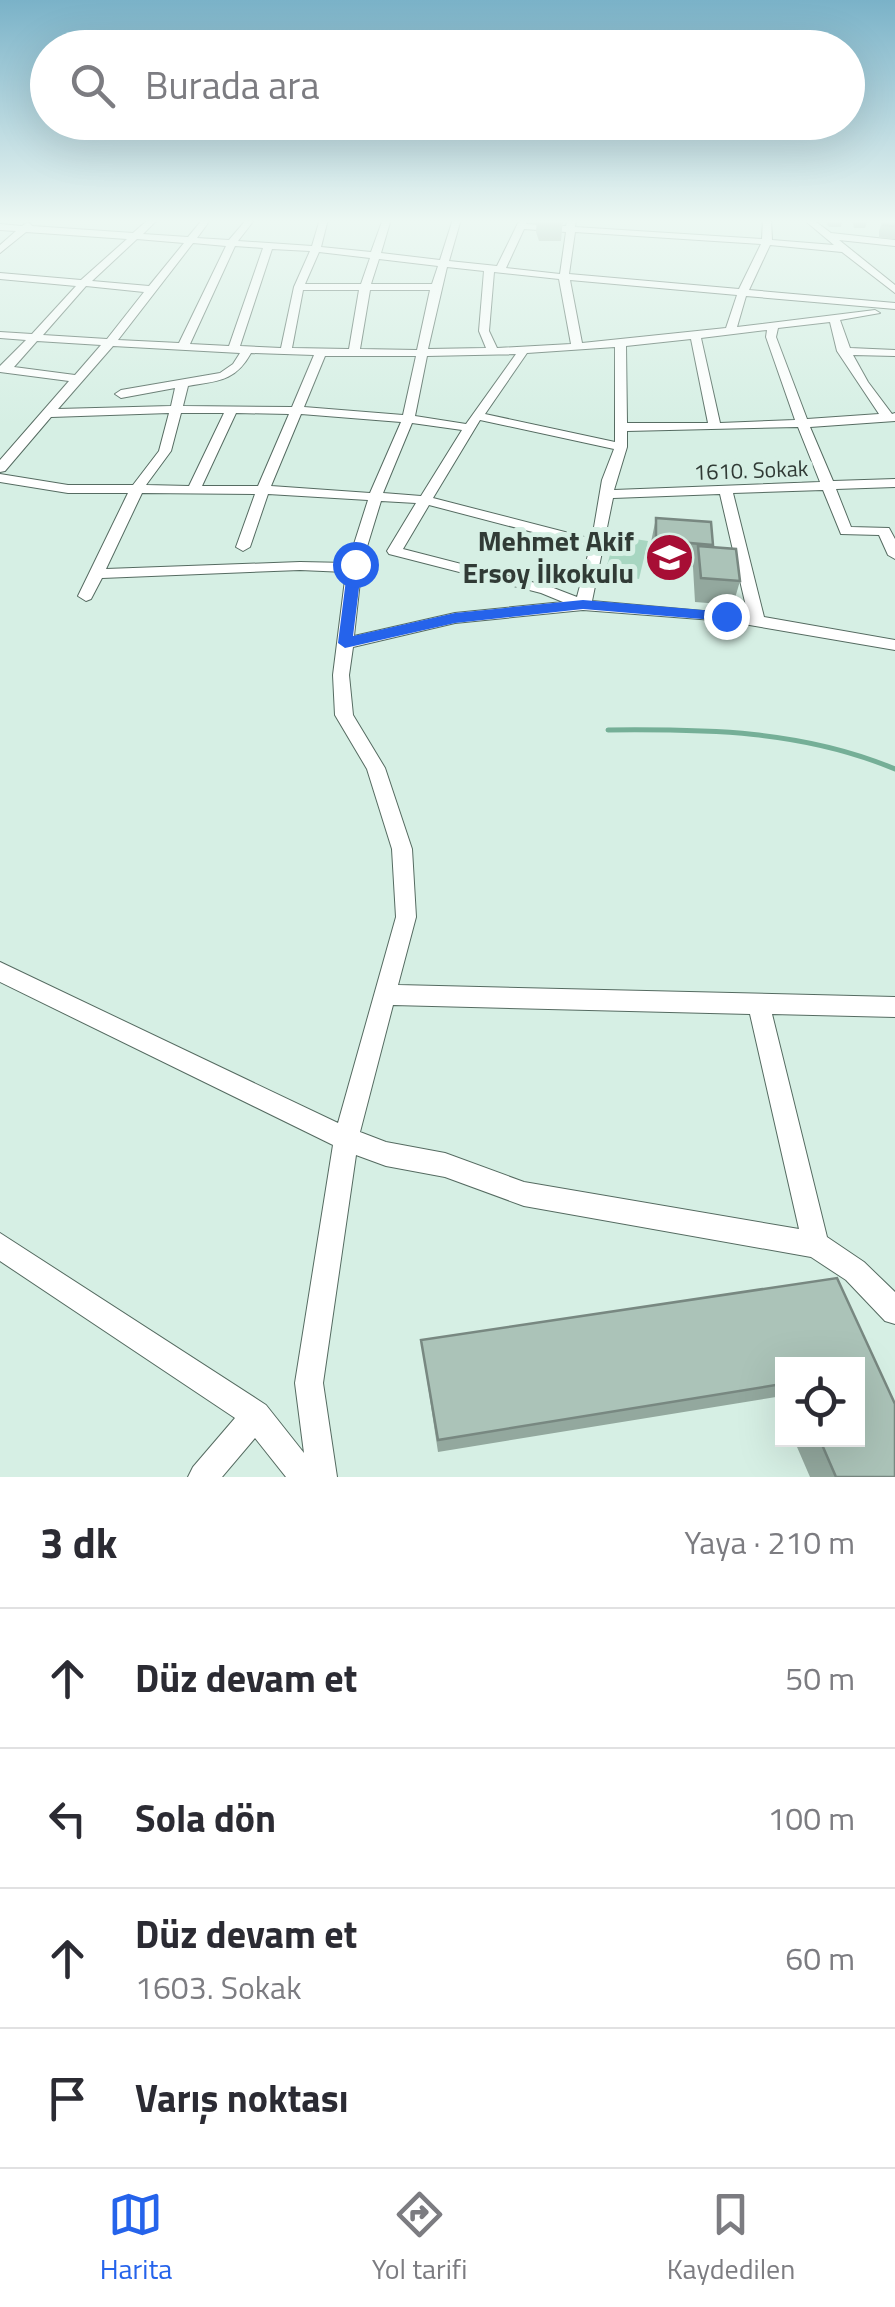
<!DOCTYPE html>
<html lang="tr">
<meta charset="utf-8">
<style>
:root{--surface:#fff;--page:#f7f7f7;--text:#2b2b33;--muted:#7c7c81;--line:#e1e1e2;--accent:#2563eb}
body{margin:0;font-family:"Titillium Web",sans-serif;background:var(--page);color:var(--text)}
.controls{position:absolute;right:30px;bottom:30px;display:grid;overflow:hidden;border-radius:0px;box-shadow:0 10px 40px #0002}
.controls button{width:90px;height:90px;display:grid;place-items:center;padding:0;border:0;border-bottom:2px solid var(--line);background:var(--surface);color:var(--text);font:50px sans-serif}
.stop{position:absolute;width:30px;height:30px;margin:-22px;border:8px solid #2563eb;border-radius:50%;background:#fff}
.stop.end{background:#2563eb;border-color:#fff;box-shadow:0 2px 10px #0008}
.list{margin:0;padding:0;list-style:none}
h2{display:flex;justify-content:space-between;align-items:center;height:130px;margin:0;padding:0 40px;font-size:42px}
h2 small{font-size:32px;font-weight:400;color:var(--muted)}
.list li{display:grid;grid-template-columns:65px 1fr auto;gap:30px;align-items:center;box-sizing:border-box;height:140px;padding:0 40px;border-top:2px solid var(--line)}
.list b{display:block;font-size:38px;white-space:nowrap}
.list p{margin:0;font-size:32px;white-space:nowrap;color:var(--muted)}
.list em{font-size:32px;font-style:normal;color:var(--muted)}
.icon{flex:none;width:55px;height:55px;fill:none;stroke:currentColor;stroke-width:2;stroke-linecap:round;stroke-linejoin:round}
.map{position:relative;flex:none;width:895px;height:1477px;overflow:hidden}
.search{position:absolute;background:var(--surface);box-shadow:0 10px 40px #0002;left:30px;right:30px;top:30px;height:110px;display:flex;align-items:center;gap:25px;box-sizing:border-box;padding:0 35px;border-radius:55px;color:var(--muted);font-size:38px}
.sheet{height:690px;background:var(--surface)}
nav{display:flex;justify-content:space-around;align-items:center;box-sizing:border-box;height:140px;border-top:2px solid var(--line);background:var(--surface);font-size:28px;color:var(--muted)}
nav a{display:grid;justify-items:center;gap:5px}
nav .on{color:var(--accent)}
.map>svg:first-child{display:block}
.green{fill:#a7d6c1}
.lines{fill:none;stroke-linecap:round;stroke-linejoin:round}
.stream{stroke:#75af97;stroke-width:5}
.minor-casing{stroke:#556b61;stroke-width:2}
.minor{fill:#fff;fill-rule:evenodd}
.wall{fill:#93a89e}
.building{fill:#abc3b8;stroke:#788881;stroke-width:2.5}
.route{fill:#2563eb}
.labels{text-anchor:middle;stroke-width:10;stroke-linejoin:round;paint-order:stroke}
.far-street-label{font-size:22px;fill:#313b36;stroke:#d6efe4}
.poi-label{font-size:28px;font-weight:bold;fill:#313b36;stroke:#d6efe4;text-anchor:end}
</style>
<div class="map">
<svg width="895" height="1477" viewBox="0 0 895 1477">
<rect width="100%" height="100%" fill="#d6efe4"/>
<polygon class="green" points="615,536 648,541 639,579 605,573"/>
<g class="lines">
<path class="stream" d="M608,730C707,729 802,730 895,769"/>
<defs>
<path id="minor" d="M149,219H158L143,234L188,237L203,219H211L197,238L229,240L247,219H255L238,241L312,246L320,219H328L321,247L371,252L383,219H391L381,253L440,260L453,219H461L449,261L497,266L520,219H528L526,224L566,226L568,219H576L575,227L762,239L763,219H771L772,240L834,245L803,219H812L831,233L895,240V246L839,240L895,285V293L842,252L770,245L749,290L895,303V309L746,296L737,327L875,310L880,313L840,320L850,348L895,350V356L853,355L868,382L892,414L895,413V421L810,427L833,481L895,479V487L836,489L851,527L889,528L895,539V559L888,555L879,535L841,534L823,490L733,493L764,617L895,640V650L726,621L583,610L455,623L353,647L349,675L353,715L385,768L412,849L416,917L398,985L895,997V1017L772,1014L827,1237L864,1262L895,1292V1324L885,1321L846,1280L811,1257L524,1206L445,1177L386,1166L356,1155L323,1383L337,1477H286L255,1438L222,1477H188L193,1467L235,1418L0,1261V1233L266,1405L304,1453L295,1383L333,1145L0,982V962L338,1123L396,917L392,849L367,769L335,715L333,675L346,572L300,570L102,578L91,599L86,601L78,596L128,493H68L0,482V474L68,485H133L159,451L169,413L51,417L5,471L0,472V460L69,381L0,372V366L26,340L0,338V332L32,334L76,286L0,279V273L81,280L127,239L26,232L0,253V245L16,231L0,230V224L22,226L28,222L32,226L133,233ZM524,229L566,232L560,274L506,268ZM575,232L761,244L739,289L569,274ZM137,239L184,243L149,286L92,281ZM193,243L226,246L179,343L118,340ZM235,246L263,248L229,346L190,344ZM272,249L310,251L294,287L281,348L240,346ZM319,252L370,258L361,284H305ZM379,259L438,266L432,284H371ZM447,267L484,271L479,331L486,348L428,349ZM494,272L559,279L571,344L497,348L489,331ZM570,280L737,295L726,328L582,343ZM86,286L144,292L107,339L43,335ZM303,290H359L349,349L292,348ZM370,290H430L417,350L360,349ZM830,322L837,351L879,414L807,419L776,337L778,328ZM767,330L766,337L795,420L720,423L701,338ZM691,339L708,423H627L626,346ZM37,341L101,345L75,375L14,367ZM113,346L240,353L233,364L220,373L121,390L115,394L121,398L175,388L171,406L58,409ZM615,347V442L485,414L527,353ZM251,353L314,355L292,407L183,406L188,386C217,381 235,382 251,353ZM516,354L466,424L415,416L427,356ZM325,356H416L403,415L304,407ZM181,413H224L189,486L146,485L171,451ZM236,413L289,414L258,486H202ZM301,414L401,422L370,493L271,486ZM480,420L614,449L602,480L592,539L433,498ZM412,423L462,430L421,496L383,493ZM798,427L820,482L614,490L627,447V431ZM142,493L255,494L236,547L243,551L250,547L268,494L368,500L348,563L300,562L106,569ZM720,494L748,615L592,601L613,498ZM381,501L416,503L387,551L389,554L541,593L563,602L455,613L354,636L362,563ZM429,505L590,547L577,597L551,587L403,549ZM393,1005L750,1014L799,1229L524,1182L445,1153L386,1142L360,1132Z"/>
</defs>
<use href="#minor" class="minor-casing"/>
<use href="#minor" class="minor"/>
</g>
<g class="wall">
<polygon points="537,219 563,219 561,241 539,241 536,232"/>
<polygon points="824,219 841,219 842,220 841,227 829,227"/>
<polygon points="852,219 866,219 867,222 865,228 854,228"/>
<polygon points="883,219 895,219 895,239 879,238 879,231"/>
<polygon points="656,518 713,545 712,547 740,581 733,605 695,602 693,567 652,564 651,542"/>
<polygon points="837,1278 895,1477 810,1477 794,1440 858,1440 782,1364 782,1412 776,1397 438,1452 421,1340"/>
</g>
<g class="building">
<polygon points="883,219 895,219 895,226 883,225"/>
<polygon points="656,518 711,522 713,545 656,540"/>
<polygon points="698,546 736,549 740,581 701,578"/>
<polygon points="837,1278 895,1404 895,1477 836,1477 820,1440 858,1440 858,1364 782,1364 782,1384 438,1440 421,1340"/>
</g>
<linearGradient id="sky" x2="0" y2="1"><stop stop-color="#7ab2c8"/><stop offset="0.52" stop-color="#edf8f3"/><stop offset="1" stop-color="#edf8f3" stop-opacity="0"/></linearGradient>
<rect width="895" height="425" fill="url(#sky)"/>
<polygon class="route" points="355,559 362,564 353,636 455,613 583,600 726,612 733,616 726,621 583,609 455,623 345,648 338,643 348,564"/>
<defs>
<symbol id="school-disc" viewBox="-11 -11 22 22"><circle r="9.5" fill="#a70e35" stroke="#d6efe4"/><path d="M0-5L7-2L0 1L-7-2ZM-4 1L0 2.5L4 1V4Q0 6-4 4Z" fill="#fff"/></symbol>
</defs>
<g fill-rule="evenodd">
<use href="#school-disc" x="642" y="530" width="55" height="55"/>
</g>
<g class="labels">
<g class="far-street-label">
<text transform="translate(751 470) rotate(-2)" y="8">1610. Sokak</text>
</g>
<g class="poi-label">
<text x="634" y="551">Mehmet Akif<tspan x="634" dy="32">Ersoy İlkokulu</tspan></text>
</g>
</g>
</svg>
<div class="controls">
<button><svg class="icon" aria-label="locate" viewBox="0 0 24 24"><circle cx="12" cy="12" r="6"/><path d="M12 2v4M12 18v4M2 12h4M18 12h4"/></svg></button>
</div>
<div class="stop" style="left:355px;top:564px"></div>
<div class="stop end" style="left:726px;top:616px"></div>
<div class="search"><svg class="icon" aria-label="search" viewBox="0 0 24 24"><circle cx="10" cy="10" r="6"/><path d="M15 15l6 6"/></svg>Burada ara</div>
</div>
<section class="sheet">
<h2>3 dk<small>Yaya · 210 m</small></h2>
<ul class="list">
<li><svg class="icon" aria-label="ahead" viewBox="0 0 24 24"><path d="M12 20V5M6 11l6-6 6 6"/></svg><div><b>Düz devam et</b></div><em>50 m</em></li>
<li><svg class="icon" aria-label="left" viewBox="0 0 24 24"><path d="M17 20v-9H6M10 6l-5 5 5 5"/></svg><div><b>Sola dön</b></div><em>100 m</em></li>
<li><svg class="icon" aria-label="ahead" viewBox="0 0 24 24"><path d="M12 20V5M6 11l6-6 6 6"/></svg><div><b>Düz devam et</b><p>1603. Sokak</p></div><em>60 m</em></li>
<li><svg class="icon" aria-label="arrive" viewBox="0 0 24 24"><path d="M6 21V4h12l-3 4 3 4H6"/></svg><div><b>Varış noktası</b></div></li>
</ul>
</section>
<nav>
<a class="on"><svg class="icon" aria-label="map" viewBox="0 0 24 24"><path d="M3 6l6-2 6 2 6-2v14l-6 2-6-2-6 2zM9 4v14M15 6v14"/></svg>Harita</a>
<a><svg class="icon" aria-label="directions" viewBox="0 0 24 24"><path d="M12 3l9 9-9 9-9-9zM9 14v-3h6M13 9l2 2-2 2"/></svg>Yol tarifi</a>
<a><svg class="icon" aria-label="saved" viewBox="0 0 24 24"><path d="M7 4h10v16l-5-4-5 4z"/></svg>Kaydedilen</a>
</nav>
